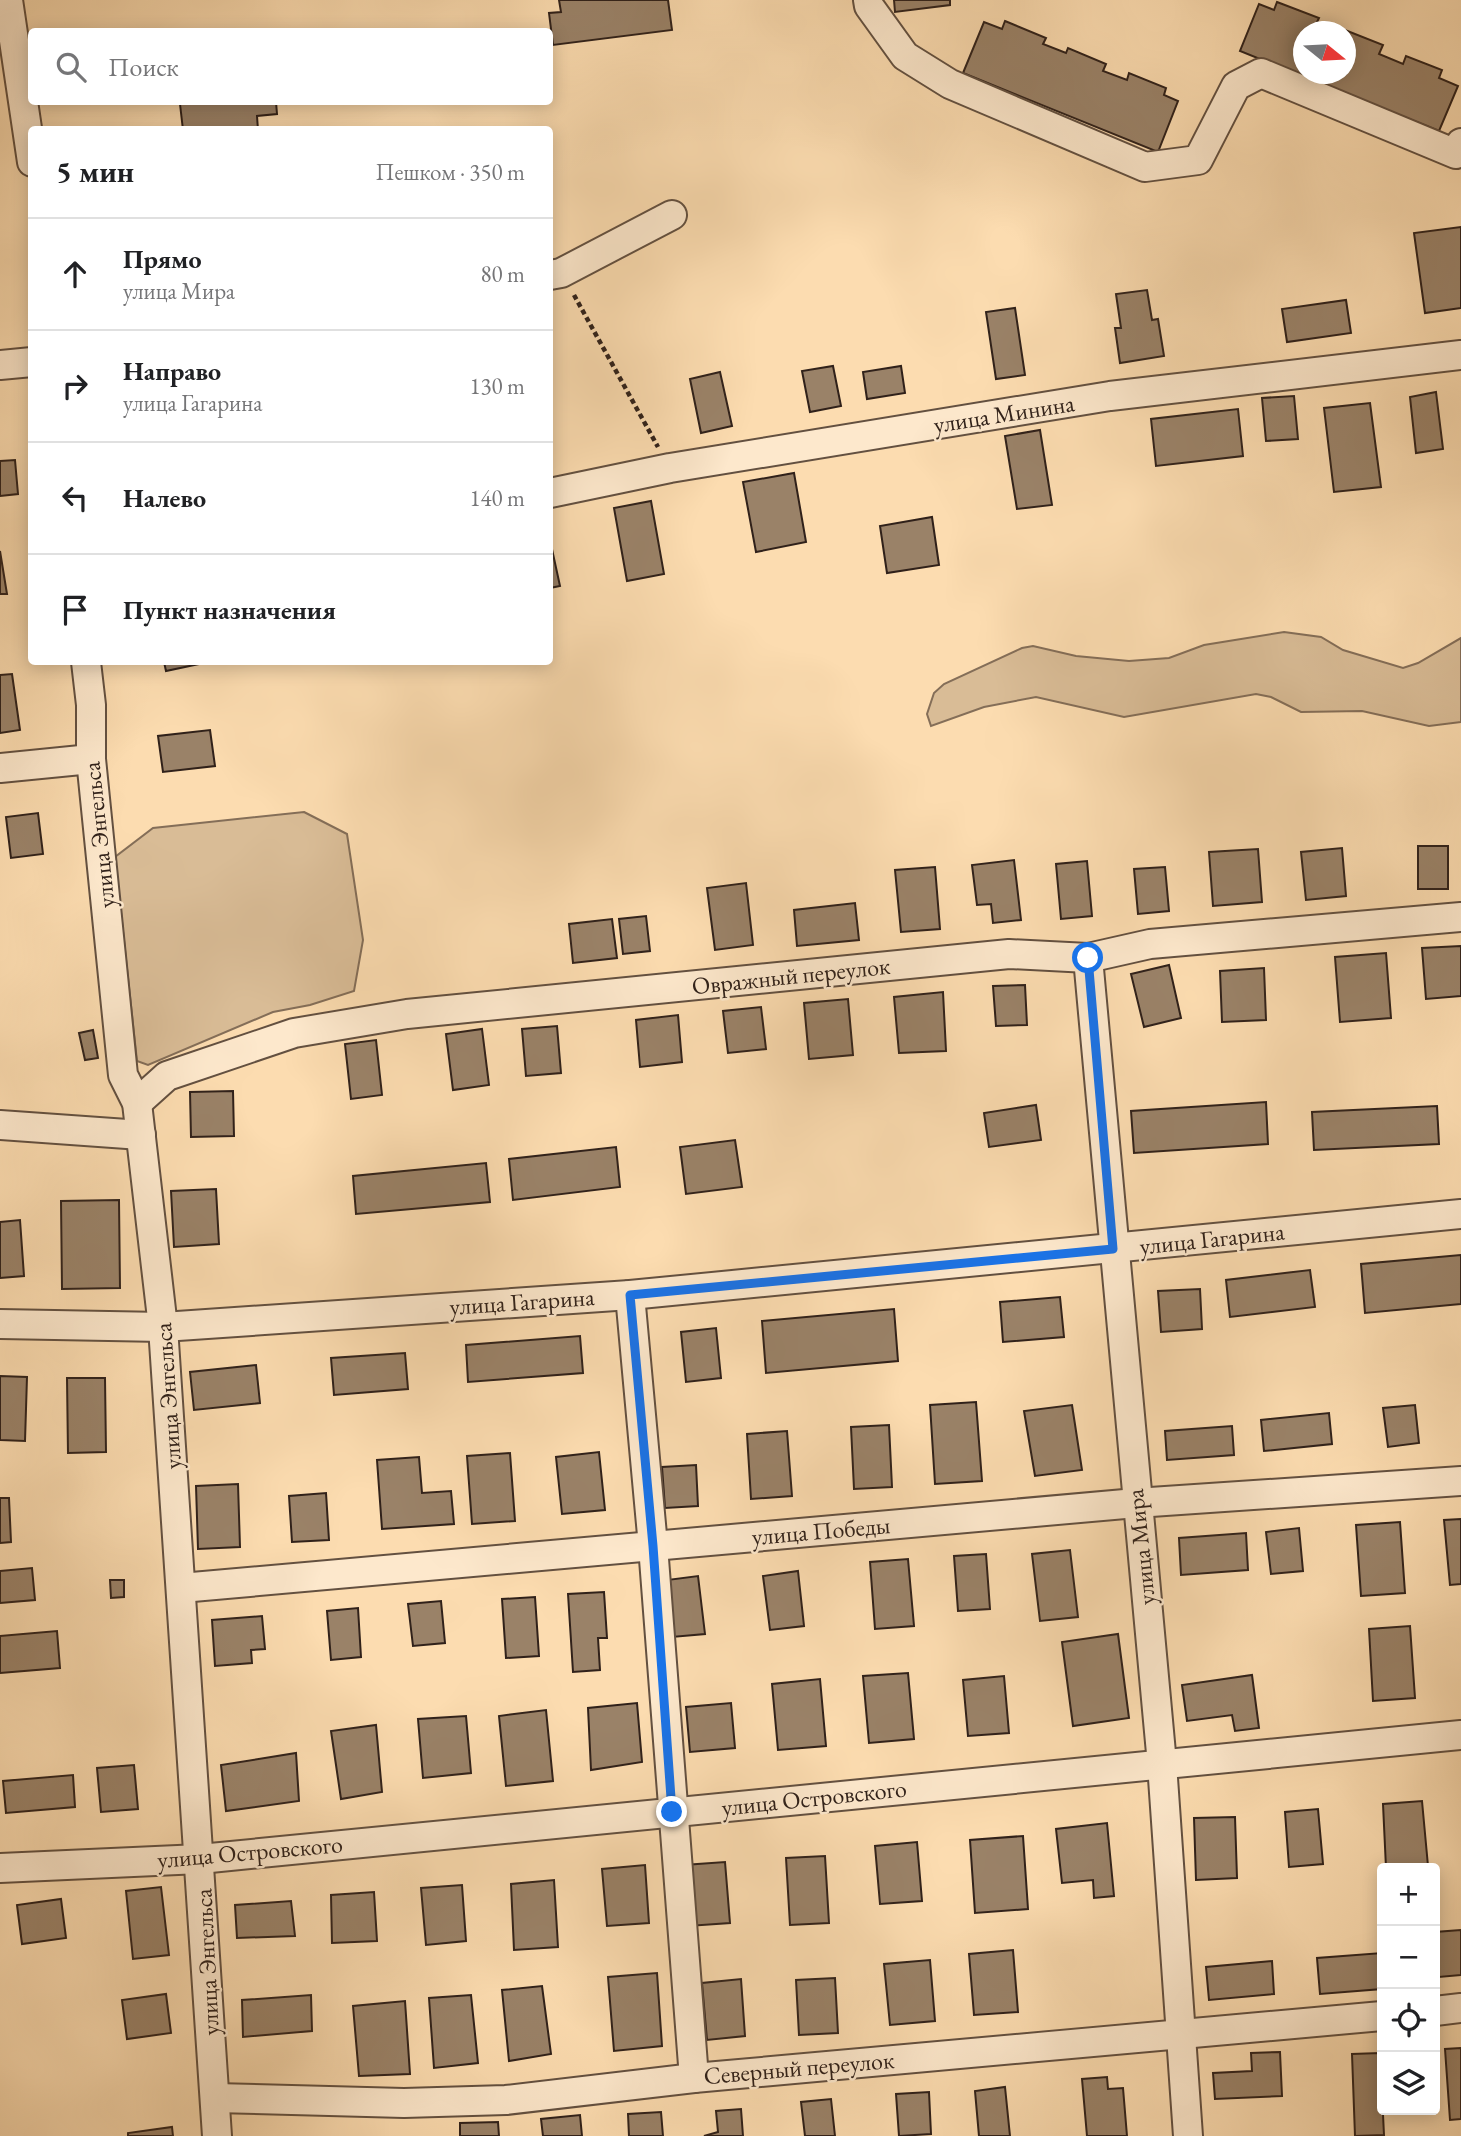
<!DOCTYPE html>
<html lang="ru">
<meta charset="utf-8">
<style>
:root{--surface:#fff;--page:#f2f2f2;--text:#202124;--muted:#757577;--line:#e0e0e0}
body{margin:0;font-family:"EB Garamond",serif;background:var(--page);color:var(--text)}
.controls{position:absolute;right:21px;bottom:21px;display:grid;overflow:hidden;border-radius:7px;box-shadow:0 4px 18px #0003}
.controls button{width:63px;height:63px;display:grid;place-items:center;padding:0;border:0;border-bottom:2px solid var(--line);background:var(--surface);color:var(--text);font:35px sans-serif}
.compass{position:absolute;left:1293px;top:21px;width:63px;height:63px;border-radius:50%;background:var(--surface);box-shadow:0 4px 18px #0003;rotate:108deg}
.stop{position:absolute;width:21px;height:21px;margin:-16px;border:5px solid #1a73e8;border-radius:50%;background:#fff}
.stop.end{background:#1a73e8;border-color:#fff;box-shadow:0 2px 7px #0008}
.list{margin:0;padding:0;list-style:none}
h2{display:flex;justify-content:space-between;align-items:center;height:91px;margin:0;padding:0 28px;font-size:30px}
h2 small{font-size:23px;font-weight:400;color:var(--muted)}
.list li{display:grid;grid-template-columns:46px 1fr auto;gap:21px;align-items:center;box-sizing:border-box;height:112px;padding:0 28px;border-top:2px solid var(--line)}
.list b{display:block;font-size:26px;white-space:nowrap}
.list p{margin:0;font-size:23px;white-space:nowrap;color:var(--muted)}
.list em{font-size:23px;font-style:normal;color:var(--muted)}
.icon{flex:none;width:38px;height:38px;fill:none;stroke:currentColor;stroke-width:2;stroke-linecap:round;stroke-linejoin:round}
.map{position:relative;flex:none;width:1461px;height:2136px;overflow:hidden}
.search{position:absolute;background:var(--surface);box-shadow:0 4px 18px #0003;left:28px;top:28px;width:525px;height:77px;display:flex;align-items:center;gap:18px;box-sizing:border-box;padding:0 24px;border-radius:7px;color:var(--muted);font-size:26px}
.panel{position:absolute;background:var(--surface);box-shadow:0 4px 18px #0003;left:28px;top:126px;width:525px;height:539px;border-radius:7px}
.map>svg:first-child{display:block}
.green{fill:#d9bc96;stroke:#846e58;stroke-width:2}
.building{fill:#9a8268;stroke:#30211a;stroke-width:2}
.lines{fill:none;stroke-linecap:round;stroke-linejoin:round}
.minor-casing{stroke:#635040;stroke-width:32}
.path{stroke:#30211a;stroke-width:4.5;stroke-dasharray:5 3.5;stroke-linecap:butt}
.minor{stroke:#fde8cc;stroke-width:28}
.route{stroke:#1a73e8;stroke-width:9}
.labels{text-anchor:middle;stroke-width:5;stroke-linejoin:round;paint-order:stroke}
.street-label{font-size:24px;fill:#30211a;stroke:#fde8cc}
</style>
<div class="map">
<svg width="1461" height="2136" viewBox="0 0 1461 2136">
<rect width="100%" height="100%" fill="#fcdcb0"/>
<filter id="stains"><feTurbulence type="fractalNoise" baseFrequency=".00286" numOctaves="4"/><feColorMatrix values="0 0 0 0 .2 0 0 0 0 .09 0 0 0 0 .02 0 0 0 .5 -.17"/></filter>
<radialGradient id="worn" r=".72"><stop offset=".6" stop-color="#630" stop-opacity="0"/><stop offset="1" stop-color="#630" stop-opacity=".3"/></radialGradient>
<g class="green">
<polygon points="1284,632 1321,637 1343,650 1403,668 1418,663 1461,638 1461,722 1429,726 1362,711 1301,712 1271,697 1256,694 1124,717 1036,697 984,707 931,726 927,714 934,693 944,684 1022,648 1033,646 1076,656 1129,661 1169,658 1204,645"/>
<polygon points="304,812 347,834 363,940 354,991 310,1005 273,1012 148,1065 137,1061 115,857 153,828"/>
</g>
<g class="building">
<polygon points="559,0 668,0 672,30 553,45 549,13 561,12"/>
<polygon points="894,0 950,0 950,5 895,12"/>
<polygon points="1277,2 1319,18 1315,26 1329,32 1304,32 1304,74 1346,74 1345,30 1383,45 1379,54 1403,64 1406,56 1442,70 1439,78 1458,86 1439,131 1240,51 1259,4 1274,10"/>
<polygon points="1005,21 1046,38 1043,44 1066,53 1068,48 1106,64 1103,71 1127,80 1129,73 1166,88 1164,95 1178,101 1158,152 963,73 984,22 1002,29"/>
<polygon points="206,102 276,102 277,114 257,116 258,130 183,130 180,104"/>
<polygon points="1461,227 1461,308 1425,313 1414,233"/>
<polygon points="1147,290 1152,320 1158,319 1164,356 1120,363 1115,328 1121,328 1116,294"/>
<polygon points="1346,300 1351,333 1287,342 1282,309"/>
<polygon points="1015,308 1025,375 996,379 986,312"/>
<polygon points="833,366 841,406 810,412 802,371"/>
<polygon points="901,366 905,393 867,399 863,372"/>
<polygon points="720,372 732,426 701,433 690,379"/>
<polygon points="1436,392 1443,449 1416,453 1410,397"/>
<polygon points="1294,396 1298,439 1266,441 1262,398"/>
<polygon points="1370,403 1381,487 1334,492 1324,408"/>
<polygon points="1238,409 1243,456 1156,466 1151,419"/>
<polygon points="1040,430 1052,505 1017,509 1005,436"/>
<polygon points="15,460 18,494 0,496 0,461"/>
<polygon points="794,473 806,542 756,552 743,482"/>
<polygon points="651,501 664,574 627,581 614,508"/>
<polygon points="932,517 939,565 887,573 880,526"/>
<polygon points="550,540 560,586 550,588"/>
<polygon points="0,551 7,594 0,594"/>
<polygon points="164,662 198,662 199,664 166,671"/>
<polygon points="12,674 20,730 0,733 0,675"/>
<polygon points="210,730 215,766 163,772 158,736"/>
<polygon points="38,813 43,854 11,858 6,817"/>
<rect x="1418" y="846" width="30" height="43"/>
<polygon points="1342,848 1346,896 1306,900 1301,852"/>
<polygon points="1258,849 1262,902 1213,906 1209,852"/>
<polygon points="1014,860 1021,920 993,923 991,904 977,905 972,865"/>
<polygon points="1087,861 1092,916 1061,919 1056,864"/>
<polygon points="935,867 940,929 901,932 895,870"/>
<polygon points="1165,867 1169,911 1138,914 1134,869"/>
<polygon points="746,883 753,945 715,950 707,888"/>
<polygon points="855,903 859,940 797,946 794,910"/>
<polygon points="646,916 650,951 623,954 619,919"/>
<polygon points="612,919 617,958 573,963 569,924"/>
<polygon points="1461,946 1461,996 1426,999 1422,948"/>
<polygon points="1386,953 1391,1018 1340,1022 1335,957"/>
<polygon points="1169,965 1181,1018 1144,1027 1131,974"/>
<polygon points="1264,968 1266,1020 1222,1022 1220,971"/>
<polygon points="1025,985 1027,1025 996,1026 993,986"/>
<polygon points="943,992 946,1051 899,1053 894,997"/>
<polygon points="848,999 853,1055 809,1059 804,1003"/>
<polygon points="761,1007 766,1049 728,1053 723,1011"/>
<polygon points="678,1015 682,1062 640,1067 636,1020"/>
<polygon points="557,1026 561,1073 526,1076 522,1029"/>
<polygon points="482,1029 489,1085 453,1090 446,1034"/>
<polygon points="93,1030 98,1058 85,1060 79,1033"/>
<polygon points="376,1040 382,1095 351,1099 345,1044"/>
<polygon points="233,1091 234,1136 191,1137 190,1092"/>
<polygon points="1266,1102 1268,1144 1134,1153 1131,1111"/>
<polygon points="1036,1105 1041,1140 989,1147 984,1113"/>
<polygon points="1437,1106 1439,1144 1314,1150 1312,1112"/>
<polygon points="735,1140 742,1187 686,1194 680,1147"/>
<polygon points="616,1147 620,1187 513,1200 509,1159"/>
<polygon points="486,1163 490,1202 356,1214 353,1176"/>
<polygon points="216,1189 219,1244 174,1247 171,1191"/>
<polygon points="119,1200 120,1288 62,1289 61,1201"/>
<polygon points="20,1220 24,1276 0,1278 0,1222"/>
<polygon points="1461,1255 1461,1304 1365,1313 1361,1264"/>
<polygon points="1310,1270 1315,1307 1230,1317 1226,1280"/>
<polygon points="1200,1289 1202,1329 1161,1332 1158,1291"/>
<polygon points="1060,1297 1064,1337 1003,1342 1000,1302"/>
<polygon points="894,1309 898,1361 766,1373 762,1321"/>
<polygon points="716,1328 721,1378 686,1382 681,1332"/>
<polygon points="580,1336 583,1373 468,1382 466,1345"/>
<polygon points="405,1353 408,1389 334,1395 331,1358"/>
<polygon points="256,1365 260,1403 194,1410 190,1372"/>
<polygon points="0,1376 27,1377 25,1441 0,1440"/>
<polygon points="67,1378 105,1378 106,1452 68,1453"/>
<polygon points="976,1402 982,1481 935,1484 930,1405"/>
<polygon points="1072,1405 1082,1470 1035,1476 1024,1411"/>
<polygon points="1415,1405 1419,1443 1388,1447 1383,1408"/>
<polygon points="1329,1413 1332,1444 1264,1451 1261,1420"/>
<polygon points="889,1425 892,1487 854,1489 851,1427"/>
<polygon points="1232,1426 1234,1455 1167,1460 1165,1431"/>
<polygon points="787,1431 792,1496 751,1499 747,1434"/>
<polygon points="599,1452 605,1510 562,1514 556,1457"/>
<polygon points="510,1453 515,1521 472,1524 467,1456"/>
<polygon points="419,1457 422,1493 451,1491 454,1524 382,1529 377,1460"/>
<polygon points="696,1465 698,1506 665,1508 662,1467"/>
<polygon points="238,1484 240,1547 198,1549 196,1486"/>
<polygon points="326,1493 329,1540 292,1542 289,1496"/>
<polygon points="0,1498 9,1498 11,1542 0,1543"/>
<polygon points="1461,1519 1461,1584 1450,1585 1444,1520"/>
<polygon points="1400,1522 1405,1593 1361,1596 1356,1525"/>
<polygon points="1299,1528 1303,1571 1271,1574 1266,1532"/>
<polygon points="1246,1533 1248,1570 1181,1575 1179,1538"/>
<polygon points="1070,1550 1078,1617 1040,1621 1032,1554"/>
<polygon points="986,1554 990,1609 958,1611 954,1556"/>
<polygon points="908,1559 914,1626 875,1629 870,1562"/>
<polygon points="32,1568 35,1600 0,1603 0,1571"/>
<polygon points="798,1571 804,1626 770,1630 763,1576"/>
<polygon points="698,1576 705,1634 672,1637 667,1580"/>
<polygon points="110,1580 124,1580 124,1597 111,1598"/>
<polygon points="604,1592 607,1638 598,1638 600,1670 573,1672 568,1594"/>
<polygon points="535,1597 539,1656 506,1658 502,1599"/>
<polygon points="441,1601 445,1643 413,1646 408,1604"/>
<polygon points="358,1608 361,1657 331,1660 327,1611"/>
<polygon points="262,1616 265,1649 251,1650 252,1663 215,1666 212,1620"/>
<polygon points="1410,1626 1415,1698 1373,1701 1369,1629"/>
<polygon points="57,1631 60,1668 0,1673 0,1636"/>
<polygon points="1118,1634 1129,1718 1073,1726 1062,1642"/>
<polygon points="908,1673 914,1739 869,1743 863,1676"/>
<polygon points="1252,1675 1259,1728 1235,1731 1232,1715 1187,1721 1182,1685"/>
<polygon points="1004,1676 1009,1733 968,1736 963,1680"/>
<polygon points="820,1679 826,1746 778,1750 772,1684"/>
<polygon points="637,1703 642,1762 591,1770 588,1708"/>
<polygon points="731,1703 735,1748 690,1752 686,1707"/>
<polygon points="546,1710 553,1781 506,1786 499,1716"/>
<polygon points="466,1716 471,1773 423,1778 418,1719"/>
<polygon points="376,1725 382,1792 341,1799 331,1731"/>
<polygon points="296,1753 299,1801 226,1811 221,1765"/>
<polygon points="134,1765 138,1809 101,1812 97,1768"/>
<polygon points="73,1775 75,1807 6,1813 3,1781"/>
<polygon points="1422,1801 1428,1866 1386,1868 1383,1804"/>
<polygon points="1318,1809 1323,1864 1289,1867 1285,1812"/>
<polygon points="1235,1817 1237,1878 1196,1880 1194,1818"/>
<polygon points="1107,1823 1114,1896 1094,1898 1093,1880 1062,1883 1056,1829"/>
<polygon points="1023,1836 1028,1909 975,1913 970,1840"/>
<polygon points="917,1842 922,1901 880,1904 875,1846"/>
<polygon points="825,1856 829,1923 790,1925 786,1858"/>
<polygon points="725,1862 730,1923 688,1926 684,1865"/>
<polygon points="645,1865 649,1923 607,1926 602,1869"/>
<polygon points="554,1880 558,1947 514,1950 511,1884"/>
<polygon points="462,1885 466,1941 426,1945 421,1888"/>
<polygon points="161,1887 169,1955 133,1959 126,1891"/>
<polygon points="374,1892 377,1941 332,1943 331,1895"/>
<polygon points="61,1899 66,1938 22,1944 17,1905"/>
<polygon points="291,1901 295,1936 237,1938 235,1905"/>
<polygon points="1461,1930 1461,1975 1439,1977 1435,1932"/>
<polygon points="1013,1950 1018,2012 974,2015 969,1954"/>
<polygon points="1382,1953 1382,1989 1320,1994 1317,1958"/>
<polygon points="930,1960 935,2021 890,2025 884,1964"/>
<polygon points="1272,1961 1274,1994 1209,2000 1206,1967"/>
<polygon points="657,1973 662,2046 614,2051 608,1977"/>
<polygon points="835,1978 838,2033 799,2035 796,1980"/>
<polygon points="741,1979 745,2036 707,2040 702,1983"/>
<polygon points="542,1986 551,2054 509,2061 502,1990"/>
<polygon points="166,1994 171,2033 127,2039 122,2000"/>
<polygon points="311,1995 312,2031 243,2037 242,2000"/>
<polygon points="471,1995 478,2063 434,2068 429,1998"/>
<polygon points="405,2001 410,2074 359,2076 353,2006"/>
<polygon points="1461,2048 1461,2119 1450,2120 1445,2049"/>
<polygon points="1280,2052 1282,2096 1215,2099 1213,2073 1252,2071 1251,2053"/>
<polygon points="1380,2053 1384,2135 1355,2136 1352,2054"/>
<polygon points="1107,2077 1108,2089 1123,2088 1127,2136 1087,2136 1082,2079"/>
<polygon points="1005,2087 1010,2136 979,2136 975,2091"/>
<polygon points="929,2092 931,2134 899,2136 896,2094"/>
<polygon points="831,2099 835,2136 805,2136 801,2102"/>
<polygon points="741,2109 743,2136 704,2136 718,2132 716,2111"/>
<polygon points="661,2112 663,2136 629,2136 628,2114"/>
<polygon points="580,2115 582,2136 543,2136 541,2119"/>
<polygon points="498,2122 499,2136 460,2136 460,2123"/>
<polygon points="172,2127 173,2136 128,2136 128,2133"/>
</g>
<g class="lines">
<defs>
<g id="minor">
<polyline points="8,0 32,162"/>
<polyline points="868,0 869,6 905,56 950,84 1145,167 1198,160 1236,86 1261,73 1456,154 1461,143"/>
<polyline points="550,275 561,273 672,215"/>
<polyline points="0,365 32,362"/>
<polyline points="550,493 670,468 1110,396 1461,355"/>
<polyline points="86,662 91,705 91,759 123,1075 137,1103 163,1327 217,2136"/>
<polyline points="0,768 91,759"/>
<polyline points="1088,958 1162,1764 1188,2136"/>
<polyline points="137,1103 167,1076 294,1033 407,1014 1009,954 1088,958 1150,944 1461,917"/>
<polyline points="0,1125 141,1135"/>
<polyline points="630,1295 653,1546 694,2078"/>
<polyline points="0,1324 163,1327 630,1295 1461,1214"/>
<polyline points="181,1588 1136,1503 1461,1481"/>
<polyline points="0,1868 200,1859 1461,1735"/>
<polyline points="1435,2011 1461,2008"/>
<polyline points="215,2098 404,2103 506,2100 694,2078 1382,2016"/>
</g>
</defs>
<use href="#minor" class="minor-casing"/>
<polyline class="path" points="574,295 658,447"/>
<use href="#minor" class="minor"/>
</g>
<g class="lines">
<polyline class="route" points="672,1812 653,1546 630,1295 1113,1249 1088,958"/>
</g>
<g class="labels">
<g class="street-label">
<text transform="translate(1004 414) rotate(-9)" y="8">улица Минина</text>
<text transform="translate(99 835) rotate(-96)" y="8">улица Энгельса</text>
<text transform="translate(791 976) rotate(-6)" y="8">Овражный переулок</text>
<text transform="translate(1212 1239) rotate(-6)" y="8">улица Гагарина</text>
<text transform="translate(522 1302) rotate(-4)" y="8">улица Гагарина</text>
<text transform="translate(168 1396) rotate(-94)" y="8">улица Энгельса</text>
<text transform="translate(821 1531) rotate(-5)" y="8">улица Победы</text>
<text transform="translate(1141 1547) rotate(-96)" y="8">улица Мира</text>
<text transform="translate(814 1798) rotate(-6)" y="8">улица Островского</text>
<text transform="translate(250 1852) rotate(-5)" y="8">улица Островского</text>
<text transform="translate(207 1962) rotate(-93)" y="8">улица Энгельса</text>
<text transform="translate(799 2068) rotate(-5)" y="8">Северный переулок</text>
</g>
</g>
<rect width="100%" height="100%" filter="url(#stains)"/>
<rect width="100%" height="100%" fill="url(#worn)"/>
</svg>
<div class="controls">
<button>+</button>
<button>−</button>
<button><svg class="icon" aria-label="locate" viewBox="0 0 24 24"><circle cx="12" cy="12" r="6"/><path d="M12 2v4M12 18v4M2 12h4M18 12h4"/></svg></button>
<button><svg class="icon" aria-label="layers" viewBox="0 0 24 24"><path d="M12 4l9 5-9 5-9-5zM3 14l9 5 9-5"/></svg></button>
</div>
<svg class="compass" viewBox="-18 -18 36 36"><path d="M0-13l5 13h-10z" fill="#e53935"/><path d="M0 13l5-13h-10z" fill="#757577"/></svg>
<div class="stop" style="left:1088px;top:958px"></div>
<div class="stop end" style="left:672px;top:1812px"></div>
<div class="search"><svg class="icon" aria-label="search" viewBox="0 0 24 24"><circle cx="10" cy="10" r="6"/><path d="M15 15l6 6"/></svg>Поиск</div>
<section class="panel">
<h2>5 мин<small>Пешком · 350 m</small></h2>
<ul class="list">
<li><svg class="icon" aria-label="ahead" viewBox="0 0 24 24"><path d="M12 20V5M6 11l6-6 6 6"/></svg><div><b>Прямо</b><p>улица Мира</p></div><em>80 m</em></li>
<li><svg class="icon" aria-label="right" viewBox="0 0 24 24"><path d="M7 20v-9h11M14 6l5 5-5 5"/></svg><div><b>Направо</b><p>улица Гагарина</p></div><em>130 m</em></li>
<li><svg class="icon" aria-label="left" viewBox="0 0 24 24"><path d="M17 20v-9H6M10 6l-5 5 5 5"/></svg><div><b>Налево</b></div><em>140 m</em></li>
<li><svg class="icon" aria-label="arrive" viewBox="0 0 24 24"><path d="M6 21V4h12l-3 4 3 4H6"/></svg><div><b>Пункт назначения</b></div></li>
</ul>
</section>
</div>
